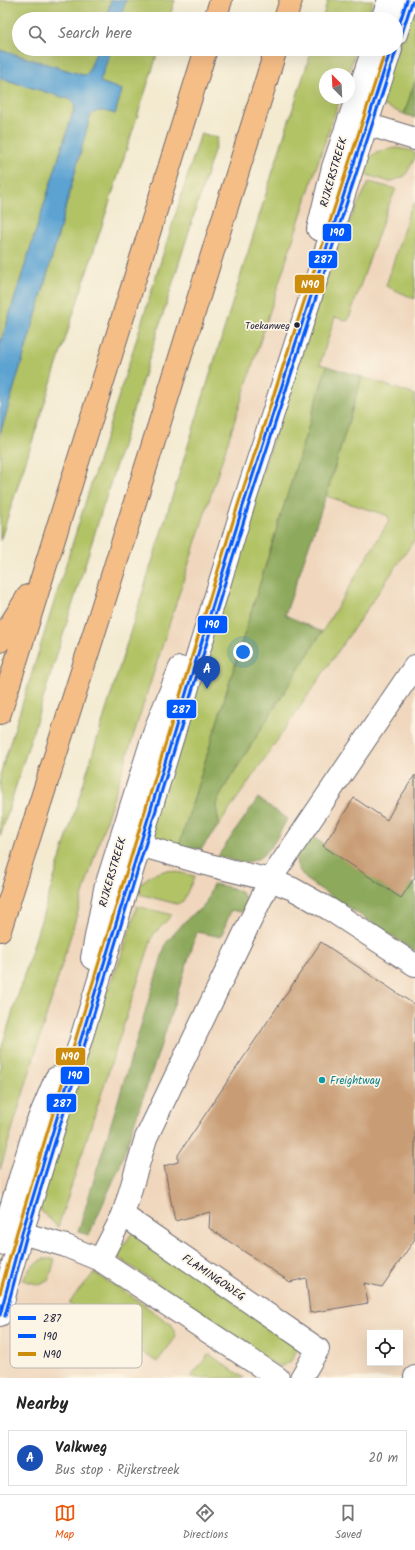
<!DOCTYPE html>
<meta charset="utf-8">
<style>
:root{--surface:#fff;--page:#f2f2f2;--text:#222;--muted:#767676;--line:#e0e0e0;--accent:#ea580c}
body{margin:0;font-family:Kalam,sans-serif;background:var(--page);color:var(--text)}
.controls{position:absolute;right:12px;bottom:12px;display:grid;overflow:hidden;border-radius:0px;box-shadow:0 4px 16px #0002}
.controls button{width:36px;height:36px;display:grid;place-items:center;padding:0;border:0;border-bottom:1px solid var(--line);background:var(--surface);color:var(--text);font:20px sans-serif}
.compass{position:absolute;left:319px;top:68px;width:36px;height:36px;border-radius:50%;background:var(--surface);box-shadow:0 4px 16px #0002;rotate:336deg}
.you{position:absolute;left:243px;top:652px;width:14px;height:14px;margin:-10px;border:3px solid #fff;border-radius:50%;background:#1a73e8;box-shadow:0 0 0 6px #1a73e833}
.badge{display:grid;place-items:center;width:26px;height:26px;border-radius:50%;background:var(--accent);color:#fff;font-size:13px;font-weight:700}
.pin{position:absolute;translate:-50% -33px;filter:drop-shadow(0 1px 2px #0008)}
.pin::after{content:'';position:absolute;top:21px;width:14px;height:12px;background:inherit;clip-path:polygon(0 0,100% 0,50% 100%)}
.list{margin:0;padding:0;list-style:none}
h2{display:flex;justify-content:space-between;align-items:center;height:52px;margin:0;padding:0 16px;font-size:17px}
h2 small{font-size:13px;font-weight:400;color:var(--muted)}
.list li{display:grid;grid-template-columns:26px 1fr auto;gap:12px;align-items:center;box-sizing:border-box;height:56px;margin:0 8px 8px;padding:0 8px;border:1px solid var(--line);border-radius:0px}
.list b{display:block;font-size:15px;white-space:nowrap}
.list p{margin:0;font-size:13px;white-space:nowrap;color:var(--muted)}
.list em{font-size:13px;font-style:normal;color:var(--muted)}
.icon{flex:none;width:22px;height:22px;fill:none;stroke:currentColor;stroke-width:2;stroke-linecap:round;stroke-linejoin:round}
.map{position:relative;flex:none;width:415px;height:1378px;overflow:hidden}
.search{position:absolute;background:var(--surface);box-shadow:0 4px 16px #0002;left:12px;right:12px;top:12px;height:44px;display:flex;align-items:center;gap:10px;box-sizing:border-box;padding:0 14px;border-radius:22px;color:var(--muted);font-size:15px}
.sheet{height:116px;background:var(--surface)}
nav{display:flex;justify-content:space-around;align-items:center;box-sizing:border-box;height:56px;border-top:1px solid var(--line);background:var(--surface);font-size:11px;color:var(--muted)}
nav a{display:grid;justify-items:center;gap:2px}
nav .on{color:var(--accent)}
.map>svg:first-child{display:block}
.built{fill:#efd6bc;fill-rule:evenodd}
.green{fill:#b2c366;stroke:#6a7250}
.forest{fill:#8da95b;stroke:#58664b}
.water{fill:#5ba3d2;stroke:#3e6286}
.building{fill:#c89c74}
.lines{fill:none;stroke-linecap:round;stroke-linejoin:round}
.minor-casing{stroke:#6b686f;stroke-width:24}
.highway-casing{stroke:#6b686f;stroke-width:24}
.minor{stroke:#fff;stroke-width:22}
.highway{stroke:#f6be87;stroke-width:22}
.bus-1-casing{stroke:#fcf5e5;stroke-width:6}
.bus-2-casing{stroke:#fcf5e5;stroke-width:6}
.bus-3-casing{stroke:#fcf5e5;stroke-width:6}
.bus-1{stroke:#0059ff;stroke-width:3}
.bus-2{stroke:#0059ff;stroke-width:3}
.bus-3{stroke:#cc8c0c;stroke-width:3}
.bus-dot{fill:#22223b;stroke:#fcf5e5;stroke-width:1.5}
.culture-dot{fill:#0f9aa8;stroke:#fcf5e5;stroke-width:1.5}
.labels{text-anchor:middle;stroke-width:3.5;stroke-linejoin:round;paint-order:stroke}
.bus-label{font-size:10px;fill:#22223b;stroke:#fcf5e5;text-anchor:end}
.street-label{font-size:11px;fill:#22223b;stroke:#fcf5e5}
.culture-label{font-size:11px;fill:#0d838f;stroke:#fcf5e5;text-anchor:start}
.key{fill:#fcf5e5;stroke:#bbb6b2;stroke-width:1}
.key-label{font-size:11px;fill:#22223b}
.line-badge{stroke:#fcf5e5;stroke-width:1.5}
.badge-label{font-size:11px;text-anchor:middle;font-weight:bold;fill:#fff}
</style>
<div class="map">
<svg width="415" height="1378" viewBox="0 0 415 1378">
<rect width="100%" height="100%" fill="#fcf5e5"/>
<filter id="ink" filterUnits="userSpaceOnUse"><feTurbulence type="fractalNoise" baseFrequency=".025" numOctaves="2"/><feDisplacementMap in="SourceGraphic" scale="8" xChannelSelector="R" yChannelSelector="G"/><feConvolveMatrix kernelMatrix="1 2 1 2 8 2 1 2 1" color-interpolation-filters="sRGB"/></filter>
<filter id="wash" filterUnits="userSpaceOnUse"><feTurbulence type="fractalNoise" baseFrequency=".012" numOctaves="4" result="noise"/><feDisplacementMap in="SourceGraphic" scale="16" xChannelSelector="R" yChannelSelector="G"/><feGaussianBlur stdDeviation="0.9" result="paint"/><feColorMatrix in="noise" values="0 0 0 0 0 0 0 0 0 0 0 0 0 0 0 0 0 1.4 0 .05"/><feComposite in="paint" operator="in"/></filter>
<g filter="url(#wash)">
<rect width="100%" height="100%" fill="#f3ead0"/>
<path class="built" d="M352,0H415V1378H0V1125L325,98H349V74H328L336,49H396V19H346ZM370,1333H400V1363H370Z"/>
<g class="green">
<polygon points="0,0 111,0 106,19 19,19 19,49 97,49 88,74 83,75 0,50"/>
<polygon points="126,0 175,0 169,19 120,19"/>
<polygon points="328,0 373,0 367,19 322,19"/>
<polygon points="415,0 415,81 404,114 377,103"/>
<path d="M111,49H159L0,541V434L39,305L90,117C96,108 105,111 115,114L122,90L100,82Z"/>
<polygon points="312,49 356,49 348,74 325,74 325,98 340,98 317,165 94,858 0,1170 0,1053 278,155"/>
<polygon points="0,78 72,100 75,106 0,345"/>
<polygon points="201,133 218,138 0,837 0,775"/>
<path d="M397,148L409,150L415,153V158L405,176L390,182L357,172C366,155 379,150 397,148Z"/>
<path d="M369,182L396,189L387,209L348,321L335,317L320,364L327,366L179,846C149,835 152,839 151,807L338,244Z"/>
<polygon points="415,202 415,299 386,286 409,212"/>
<polygon points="362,377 415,395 415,539 219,825 216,805 221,793 322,632 389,521 388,516 383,514 326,496"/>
<polygon points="167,870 195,876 183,901 177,904 131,892 151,875"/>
<polygon points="137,906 172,915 153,935 58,1227 39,1209 95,1020 122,955"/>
<polygon points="133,1232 300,1344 291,1361 283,1366 276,1365 116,1256"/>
<polygon points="43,1259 55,1259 49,1280 40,1285 23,1280 31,1267"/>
<polygon points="94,1273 127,1293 172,1325 176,1337 157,1362 69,1304 75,1295"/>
<polygon points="209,1354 244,1378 190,1378"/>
</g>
<g class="forest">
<polygon points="415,81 415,118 404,114"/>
<polygon points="327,366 362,377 326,496 285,615 322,632 221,793 216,805 219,825 201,849 179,846"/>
<path d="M258,798L287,819C278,836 266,864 242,862C234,862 226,858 218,856Z"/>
<path d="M307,833L395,893L405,879L415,885V922L413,925L415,926V951L308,881C289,861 296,855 307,833Z"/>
<path d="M213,884C228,887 253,889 244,911L240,912L231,910L221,937L197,932L163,1039L119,1168L89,1235L78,1232L166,943L187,919L205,905Z"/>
</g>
<g class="water">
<polygon points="111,0 126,0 120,19 106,19"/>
<path d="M97,49H111L100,82L122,90L115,114C106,111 96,108 90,117L39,305L0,434V345L75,106L72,100L0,78V50L83,75L88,74Z"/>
</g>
<g id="blocks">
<g class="building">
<polygon points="415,775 415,877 401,898 323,846 354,798 387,820 394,807"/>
<polygon points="321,942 415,1005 415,1239 382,1287 364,1283 368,1303 310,1313 306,1278 290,1282 209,1228 210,1212 175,1221 164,1166 178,1162 178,1155"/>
</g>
</g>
</g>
<g filter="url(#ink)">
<use href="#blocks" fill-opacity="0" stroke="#6b686f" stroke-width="1"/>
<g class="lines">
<defs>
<g id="minor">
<polyline points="382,19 389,0"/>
<polyline points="396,34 407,0"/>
<polyline points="353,120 415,139"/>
<polyline points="318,229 333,167 373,49"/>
<polyline points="125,841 209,865 270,880 293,889 329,909 415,965"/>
<polyline points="92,958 105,889 156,727 180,668"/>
<polyline points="123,1215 146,1138 270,880 415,666"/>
<polyline points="8,1229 66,1246 100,1260 278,1378"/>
<polyline points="0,1244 35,1128 56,1078"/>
<polyline points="100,1260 123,1215 318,1349 301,1378"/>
<polyline points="0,1315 8,1281 22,1233 243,506 391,49"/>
<polyline points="415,1378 415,1377"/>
</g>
<g id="highway">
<polyline points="215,19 221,0"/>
<polyline points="285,19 291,0"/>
<polyline points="0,641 28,596"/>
<polyline points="0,713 206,49"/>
<polyline points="0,930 107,592 276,49"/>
</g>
</defs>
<use href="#minor" class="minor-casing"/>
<use href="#highway" class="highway-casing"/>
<use href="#minor" class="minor"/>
<use href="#highway" class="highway"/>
<defs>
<g id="bus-1">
<polyline points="396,34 407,0"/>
<polyline points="0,1315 22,1233 243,506 391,49"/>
</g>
<g id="bus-2">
<polyline points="401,36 412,2"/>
<polyline points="5,1316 27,1234 248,507 396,51"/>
</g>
<polyline id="bus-3" points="0,1293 17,1232 238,505 386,49"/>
</defs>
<use href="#bus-1" class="bus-1-casing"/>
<use href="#bus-2" class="bus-2-casing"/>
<use href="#bus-3" class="bus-3-casing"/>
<use href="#bus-1" class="bus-1"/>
<use href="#bus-2" class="bus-2"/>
<use href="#bus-3" class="bus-3"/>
</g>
</g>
<circle class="bus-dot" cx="297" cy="325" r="3.5"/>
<circle class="culture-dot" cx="322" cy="1080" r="4"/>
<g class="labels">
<g class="bus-label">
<text x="290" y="329">Toekanweg</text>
</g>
<g class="street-label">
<text transform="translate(333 172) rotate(-74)" y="4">RIJKERSTREEK</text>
<text transform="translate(112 872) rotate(-74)" y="4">RIJKERSTREEK</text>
<text transform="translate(214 1277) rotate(34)" y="4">FLAMINGOWEG</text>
</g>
<g class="culture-label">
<text x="330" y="1084">Freightway</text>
</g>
</g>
<rect x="10" y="1304" width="132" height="64" rx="6" class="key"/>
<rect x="18" y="1316" width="18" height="4" fill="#0059ff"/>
<rect x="18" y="1334" width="18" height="4" fill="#0059ff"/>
<rect x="18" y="1352" width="18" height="4" fill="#cc8c0c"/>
<g class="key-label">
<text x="43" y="1322">287</text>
<text x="43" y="1340">190</text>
<text x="43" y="1358">N90</text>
</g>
<g class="line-badge">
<rect x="322" y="223" width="30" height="19" rx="4" fill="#0059ff"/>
<rect x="308" y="250" width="30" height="19" rx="4" fill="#0059ff"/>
<rect x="294" y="274" width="31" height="20" rx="4" fill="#cc8c0c"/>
<rect x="197" y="615" width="31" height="19" rx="4" fill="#0059ff"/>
<rect x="166" y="699" width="31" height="20" rx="4" fill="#0059ff"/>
<rect x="55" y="1047" width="31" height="19" rx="4" fill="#cc8c0c"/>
<rect x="60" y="1066" width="30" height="19" rx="4" fill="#0059ff"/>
<rect x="46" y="1093" width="31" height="20" rx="4" fill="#0059ff"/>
</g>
<g class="badge-label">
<text x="337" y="236">190</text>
<text x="323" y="263">287</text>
<text x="310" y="288">N90</text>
<text x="212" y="628">190</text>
<text x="181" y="713">287</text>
<text x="70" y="1060">N90</text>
<text x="75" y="1079">190</text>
<text x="62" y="1107">287</text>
</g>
</svg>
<div class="controls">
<button><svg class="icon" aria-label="locate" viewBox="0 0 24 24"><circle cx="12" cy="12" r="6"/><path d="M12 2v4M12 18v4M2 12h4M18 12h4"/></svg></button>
</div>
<svg class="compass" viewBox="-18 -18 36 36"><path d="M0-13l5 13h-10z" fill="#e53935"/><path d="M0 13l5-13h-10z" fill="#767676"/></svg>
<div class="you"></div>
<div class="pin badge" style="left:207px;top:689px;background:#1a4fb4">A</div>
<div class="search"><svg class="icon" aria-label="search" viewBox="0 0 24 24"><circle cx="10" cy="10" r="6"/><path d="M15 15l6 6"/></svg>Search here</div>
</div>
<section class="sheet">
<h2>Nearby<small></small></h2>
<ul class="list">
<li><span class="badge" style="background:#1a4fb4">A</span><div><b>Valkweg</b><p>Bus stop · Rijkerstreek</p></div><em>20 m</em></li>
</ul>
</section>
<nav>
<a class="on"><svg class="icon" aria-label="map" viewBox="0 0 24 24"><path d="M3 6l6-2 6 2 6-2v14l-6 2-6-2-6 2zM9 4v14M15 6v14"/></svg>Map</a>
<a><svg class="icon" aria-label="directions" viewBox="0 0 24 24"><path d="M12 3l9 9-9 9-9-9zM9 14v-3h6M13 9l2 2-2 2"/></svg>Directions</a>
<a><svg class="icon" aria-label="saved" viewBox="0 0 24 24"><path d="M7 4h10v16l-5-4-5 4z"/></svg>Saved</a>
</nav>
